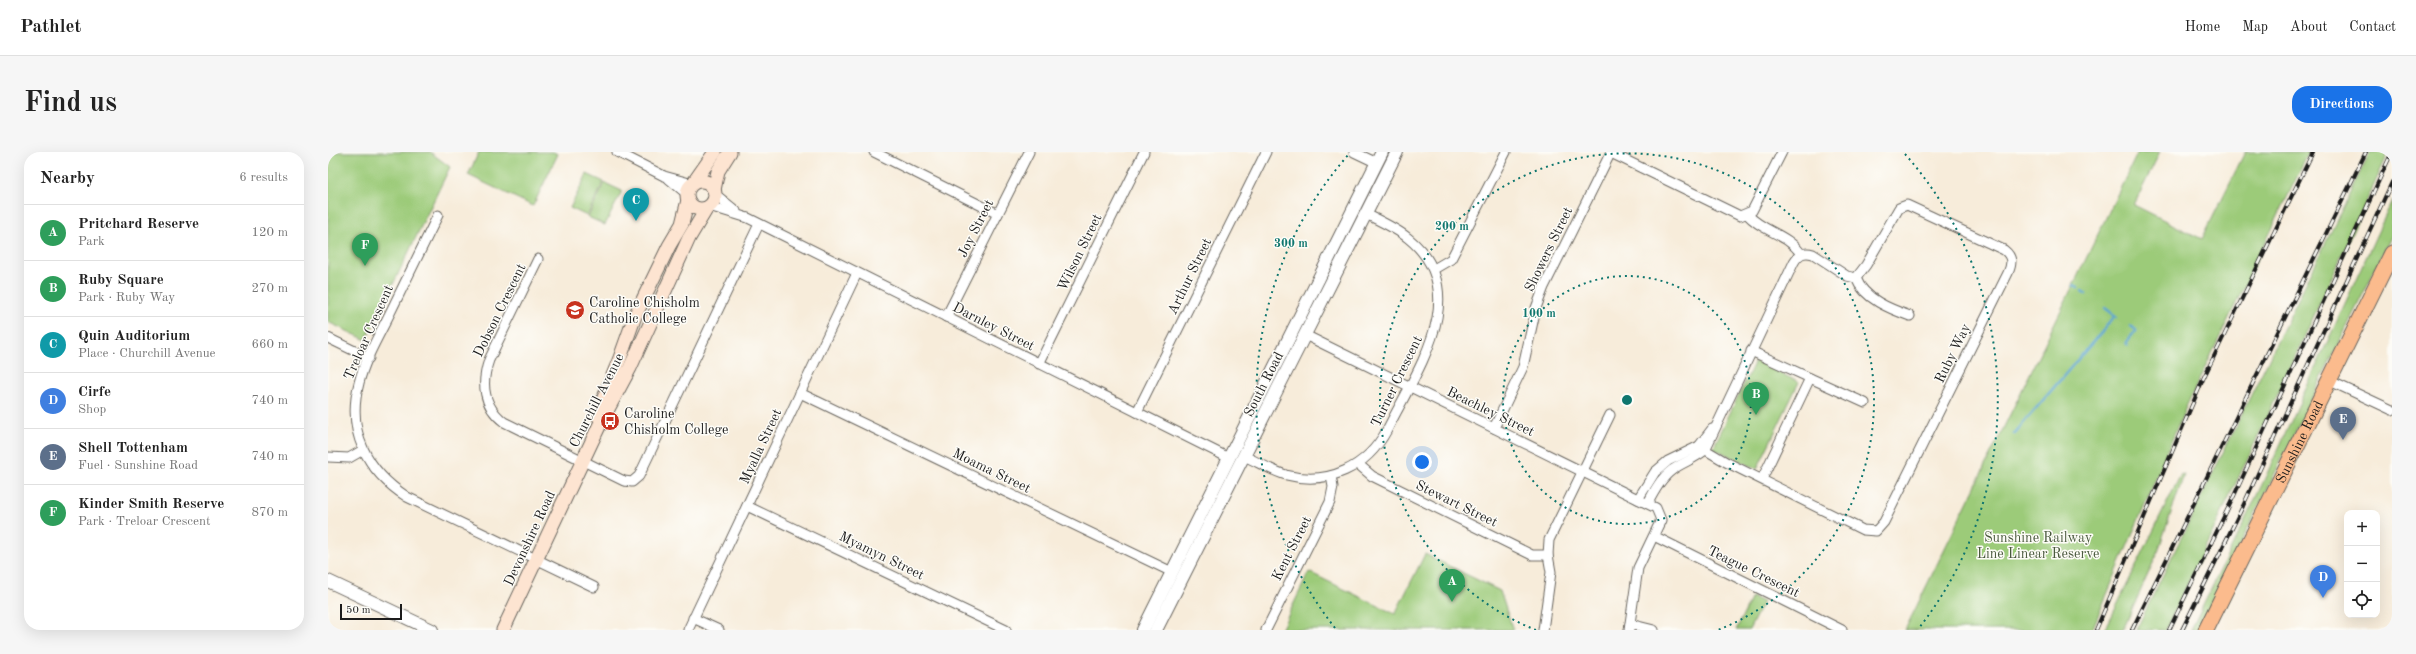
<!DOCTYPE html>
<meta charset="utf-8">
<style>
:root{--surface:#fff;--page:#f6f6f6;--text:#222;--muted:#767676;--line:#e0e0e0;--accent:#1a73e8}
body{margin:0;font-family:"Old Standard TT",serif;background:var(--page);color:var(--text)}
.controls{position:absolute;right:12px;bottom:12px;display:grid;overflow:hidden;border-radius:8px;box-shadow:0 4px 16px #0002}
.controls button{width:36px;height:36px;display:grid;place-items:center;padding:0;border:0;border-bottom:1px solid var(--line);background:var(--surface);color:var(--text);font:20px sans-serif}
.scale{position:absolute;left:12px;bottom:10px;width:62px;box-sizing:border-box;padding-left:4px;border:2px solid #1c1c1c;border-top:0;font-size:11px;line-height:14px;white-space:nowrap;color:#1c1c1c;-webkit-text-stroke:3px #fdfcf7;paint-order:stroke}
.you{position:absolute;left:1094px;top:310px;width:14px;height:14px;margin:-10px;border:3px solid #fff;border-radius:50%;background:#1a73e8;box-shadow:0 0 0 6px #1a73e833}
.badge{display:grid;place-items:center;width:26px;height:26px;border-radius:50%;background:var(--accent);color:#fff;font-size:13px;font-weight:700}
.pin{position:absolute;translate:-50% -33px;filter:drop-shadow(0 1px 2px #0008)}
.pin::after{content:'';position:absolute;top:21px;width:14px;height:12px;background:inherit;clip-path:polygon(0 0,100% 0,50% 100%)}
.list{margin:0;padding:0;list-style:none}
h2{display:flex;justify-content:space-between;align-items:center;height:52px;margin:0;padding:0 16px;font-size:17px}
h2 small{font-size:13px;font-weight:400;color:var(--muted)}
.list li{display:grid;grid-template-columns:26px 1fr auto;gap:12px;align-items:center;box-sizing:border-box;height:56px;padding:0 16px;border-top:1px solid var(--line)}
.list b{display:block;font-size:15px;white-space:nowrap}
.list p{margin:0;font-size:13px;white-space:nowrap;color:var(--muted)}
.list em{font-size:13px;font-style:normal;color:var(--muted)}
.icon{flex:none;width:22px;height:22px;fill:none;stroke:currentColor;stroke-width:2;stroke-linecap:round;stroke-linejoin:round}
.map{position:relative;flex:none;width:2064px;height:478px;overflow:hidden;border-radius:16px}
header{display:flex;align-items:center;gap:24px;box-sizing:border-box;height:56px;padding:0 20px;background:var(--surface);border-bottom:1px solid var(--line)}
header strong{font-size:19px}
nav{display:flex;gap:22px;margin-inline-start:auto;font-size:14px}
.intro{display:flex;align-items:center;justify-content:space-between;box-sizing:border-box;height:96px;padding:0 24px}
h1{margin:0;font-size:28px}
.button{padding:10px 18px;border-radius:16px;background:var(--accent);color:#fff;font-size:14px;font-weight:700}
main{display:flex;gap:24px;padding:0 24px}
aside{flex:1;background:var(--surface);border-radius:16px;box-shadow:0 4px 16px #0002}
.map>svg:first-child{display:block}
.green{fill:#9ccb79;stroke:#5c744a}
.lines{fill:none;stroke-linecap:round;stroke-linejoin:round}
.stream{stroke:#5ca5d3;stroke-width:2.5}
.minor-casing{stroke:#69655e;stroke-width:11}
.tertiary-casing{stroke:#69655e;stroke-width:14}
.secondary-casing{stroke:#69655e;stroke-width:15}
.primary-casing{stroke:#69655e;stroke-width:17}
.minor{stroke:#fff;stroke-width:9}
.tertiary{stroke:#fff;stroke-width:12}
.secondary{stroke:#fde4d1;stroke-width:13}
.primary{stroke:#fbbb8d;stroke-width:15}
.rail-casing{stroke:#1c1c1c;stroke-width:4}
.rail{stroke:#fdfcf7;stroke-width:2.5;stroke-dasharray:8;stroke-linecap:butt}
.ring{fill:none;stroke:#0f766e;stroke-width:2;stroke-dasharray:2 4}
.labels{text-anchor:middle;stroke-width:3;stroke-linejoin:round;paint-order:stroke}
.street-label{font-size:14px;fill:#1c1c1c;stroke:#fdfcf7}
.poi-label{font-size:14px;fill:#1c1c1c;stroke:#fdfcf7;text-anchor:start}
.park-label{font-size:14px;fill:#49593d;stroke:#fdfcf7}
.centre{fill:#0f766e;stroke:#fdfcf7;stroke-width:2}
.ring-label{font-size:12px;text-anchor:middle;font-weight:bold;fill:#0f766e;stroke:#fdfcf7;stroke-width:3;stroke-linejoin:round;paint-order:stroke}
</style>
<header>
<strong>Pathlet</strong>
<nav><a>Home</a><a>Map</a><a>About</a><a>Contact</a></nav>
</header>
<div class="intro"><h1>Find us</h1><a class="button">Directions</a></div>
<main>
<aside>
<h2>Nearby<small>6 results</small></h2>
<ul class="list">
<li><span class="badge" style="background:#2e9e5b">A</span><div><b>Pritchard Reserve</b><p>Park</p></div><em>120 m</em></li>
<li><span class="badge" style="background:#2e9e5b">B</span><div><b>Ruby Square</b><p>Park · Ruby Way</p></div><em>270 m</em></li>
<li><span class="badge" style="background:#0f9aa8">C</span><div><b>Quin Auditorium</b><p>Place · Churchill Avenue</p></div><em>660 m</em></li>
<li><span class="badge" style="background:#3f7fe0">D</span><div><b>Cirfe</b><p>Shop</p></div><em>740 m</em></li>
<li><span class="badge" style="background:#5c6f8a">E</span><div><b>Shell Tottenham</b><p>Fuel · Sunshine Road</p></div><em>740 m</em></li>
<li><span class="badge" style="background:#2e9e5b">F</span><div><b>Kinder Smith Reserve</b><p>Park · Treloar Crescent</p></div><em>870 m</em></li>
</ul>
</aside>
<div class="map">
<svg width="2064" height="478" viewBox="0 0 2064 478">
<rect width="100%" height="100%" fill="#fdfcf7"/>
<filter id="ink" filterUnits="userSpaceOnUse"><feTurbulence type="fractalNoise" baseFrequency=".025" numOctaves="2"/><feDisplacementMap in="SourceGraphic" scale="8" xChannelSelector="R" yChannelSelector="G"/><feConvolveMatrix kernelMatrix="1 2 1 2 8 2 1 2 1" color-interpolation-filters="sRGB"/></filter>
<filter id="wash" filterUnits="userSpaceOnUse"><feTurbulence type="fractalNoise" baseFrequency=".012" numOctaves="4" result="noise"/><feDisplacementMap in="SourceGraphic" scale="16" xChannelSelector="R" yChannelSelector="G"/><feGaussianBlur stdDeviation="0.9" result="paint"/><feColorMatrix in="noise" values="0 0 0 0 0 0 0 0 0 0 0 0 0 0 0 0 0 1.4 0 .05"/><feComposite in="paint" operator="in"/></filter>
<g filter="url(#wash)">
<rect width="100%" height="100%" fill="#f7ecda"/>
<g class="green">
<polygon points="0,0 102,0 122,15 38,188 0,170"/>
<polygon points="151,0 225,0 230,2 205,54 140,23"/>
<polygon points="1810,0 1832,0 1806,53 1874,87 1917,0 1981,0 1858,255 1764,478 1577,478"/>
<path d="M2042,0H2061C1988,160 1915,320 1837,478H1808Z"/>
<polygon points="259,22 276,30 259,64 242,56"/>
<polygon points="277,31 294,39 277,73 260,65"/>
<polygon points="2064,49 2064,83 1870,478 1863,478 1931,339"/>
<polygon points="1427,209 1471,230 1429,317 1385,296"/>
<polygon points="1853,322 1856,323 1829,402 1795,478 1777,478"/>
<polygon points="1097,402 1172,439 1185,478 953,478 981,420 1067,462"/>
<polygon points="1424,445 1435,450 1421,478 1408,478"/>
</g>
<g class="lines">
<g class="stream">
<polyline points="1746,134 1750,136"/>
<polyline points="1754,139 1758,142"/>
<polyline points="1777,156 1789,165"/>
<polyline points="1799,193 1798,191 1808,178 1802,174"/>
<polyline points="1686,282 1787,164"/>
</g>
</g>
</g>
<g filter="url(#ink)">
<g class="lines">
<defs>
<g id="minor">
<polyline points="289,0 336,24 365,32"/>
<polyline points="546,0 670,62"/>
<polyline points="1026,0 1049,11"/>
<polyline points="1283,1 1412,64 1424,59 1454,0"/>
<polyline points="341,27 359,42"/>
<polyline points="387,42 408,59"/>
<polyline points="381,54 420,66 901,306"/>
<path d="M110,63C94,95 79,127 63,159C52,182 37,206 31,231C18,280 39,319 79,345L266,435"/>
<path d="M1420,63C1435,80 1460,82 1473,102"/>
<path d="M210,107L161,208C153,231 155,254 176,270L296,329L304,330L311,324L431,72"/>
<polyline points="1106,117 1123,107 1178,0"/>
<path d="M1528,126C1536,147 1562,157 1582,164"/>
<polyline points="618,165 701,0"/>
<polyline points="977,183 1328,356 1333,368 1310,416 1301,478"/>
<polyline points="0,186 41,206"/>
<polyline points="1423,199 1482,226 1434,327"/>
<polyline points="711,212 816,0"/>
<polyline points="1482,226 1537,251"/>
<polyline points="2002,229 2064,258"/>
<polyline points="472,241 844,420"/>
<polyline points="809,260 938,0"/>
<polyline points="1166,276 1195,215 1208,156 1216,135 1283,0"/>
<path d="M916,304C930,310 944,319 958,323C1001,334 1039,315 1059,278C1088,219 1147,140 1080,86C1068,76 1052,69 1038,62"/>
<polyline points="0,305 21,306 35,298"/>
<polyline points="1030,312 1044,324 1204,403 1220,403"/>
<polyline points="1310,347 1327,320 1340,309 1371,294 1384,277"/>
<path d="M1320,351C1326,339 1333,326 1344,318C1355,310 1367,307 1377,298L1466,110C1471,102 1476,99 1485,102L1519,124L1528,126L1538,113L1571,56L1579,53L1676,98C1685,105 1684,112 1680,121L1556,370L1548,379L1535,378L1398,310L1371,294"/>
<polyline points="419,354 678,478"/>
<polyline points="1326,384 1514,478"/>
<polyline points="365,466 391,478"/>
<polyline points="1302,472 1326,478"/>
<polyline points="360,478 529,121"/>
<polyline points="938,478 1002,350 1005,335 1003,324"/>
<polyline points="1215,478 1223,420 1220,403 1221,388 1282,263"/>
</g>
<g id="tertiary">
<polyline points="0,429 104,478"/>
<polyline points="815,478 1054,0"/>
<polyline points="828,478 1069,0"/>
</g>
<g id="secondary">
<circle cx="373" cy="43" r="14"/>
<polyline points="366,30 387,0"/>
<polyline points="386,38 390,19 402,0"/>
<polyline points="269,263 292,206 307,164 341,94 354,72 360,48"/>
<polyline points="175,478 273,270 302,216 361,86 379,56"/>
</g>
<g id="primary">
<path id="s1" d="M1878,478L2064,101"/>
</g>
</defs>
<use href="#minor" class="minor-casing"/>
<use href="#tertiary" class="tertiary-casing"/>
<use href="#secondary" class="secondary-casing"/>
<use href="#primary" class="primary-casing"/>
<use href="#minor" class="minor"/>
<use href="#tertiary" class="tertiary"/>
<use href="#secondary" class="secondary"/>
<use href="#primary" class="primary"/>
<defs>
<g id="rail">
<polyline points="1768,478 1876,225 1985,0"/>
<polyline points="1804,478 2038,0"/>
<polyline points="1841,478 1905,346 2064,0"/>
<polyline points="1854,478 1915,354 2064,30"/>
</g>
</defs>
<use href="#rail" class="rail-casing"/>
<use href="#rail" class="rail"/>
</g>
</g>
<g class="ring">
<circle cx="1299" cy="248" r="124"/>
<path d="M1208 478A247 247 0 1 1 1390 478"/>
<path d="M1007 476A371 371 0 0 1 1021 2M1577 2A371 371 0 0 1 1591 476"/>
</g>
<defs>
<symbol id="school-disc" viewBox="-11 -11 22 22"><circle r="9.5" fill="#c8321e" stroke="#fdfcf7"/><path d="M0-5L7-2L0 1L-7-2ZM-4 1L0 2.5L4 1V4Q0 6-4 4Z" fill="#fff"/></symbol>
<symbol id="bus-disc" viewBox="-11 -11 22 22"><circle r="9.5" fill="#c8321e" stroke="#fdfcf7"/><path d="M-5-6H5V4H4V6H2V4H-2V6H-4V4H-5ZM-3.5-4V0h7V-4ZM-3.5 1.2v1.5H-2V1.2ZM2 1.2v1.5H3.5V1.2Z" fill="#fff"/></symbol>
</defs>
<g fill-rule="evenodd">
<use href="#school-disc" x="236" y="147" width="22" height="22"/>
<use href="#bus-disc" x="271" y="258" width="22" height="22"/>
</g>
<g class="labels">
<g class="street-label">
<text transform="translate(647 76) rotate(-63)" y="5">Joy Street</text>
<text transform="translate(1220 97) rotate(-64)" y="5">Showers Street</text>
<text transform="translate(751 100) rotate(-64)" y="5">Wilson Street</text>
<text transform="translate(861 124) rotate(-64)" y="5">Arthur Street</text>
<text transform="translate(171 158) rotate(-64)" y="5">Dobson Crescent</text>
<text transform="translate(666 174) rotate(27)" y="5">Darnley Street</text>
<text transform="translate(40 180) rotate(-66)" y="5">Treloar Crescent</text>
<text transform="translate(1624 201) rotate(-64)" y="5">Ruby Way</text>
<text transform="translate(1068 229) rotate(-64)" y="5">Turner Crescent</text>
<text transform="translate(935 232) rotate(-63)" y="5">South Road</text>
<text transform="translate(268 248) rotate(-63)" y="5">Churchill Avenue</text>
<text transform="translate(1163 259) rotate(26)" y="5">Beachley Street</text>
<text dy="5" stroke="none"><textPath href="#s1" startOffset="210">Sunshine Road</textPath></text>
<text transform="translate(432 294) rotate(-65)" y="5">Myalla Street</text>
<text transform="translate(664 318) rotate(26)" y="5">Moama Street</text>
<text transform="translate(1129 351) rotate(26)" y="5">Stewart Street</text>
<text transform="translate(201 386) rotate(-65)" y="5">Devonshire Road</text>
<text transform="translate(963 396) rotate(-63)" y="5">Kent Street</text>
<text transform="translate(554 403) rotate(26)" y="5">Myamyn Street</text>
<text transform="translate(1426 419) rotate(26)" y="5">Teague Crescent</text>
</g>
<g class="poi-label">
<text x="261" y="155">Caroline Chisholm<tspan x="261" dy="16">Catholic College</tspan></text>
<text x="296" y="266">Caroline<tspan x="296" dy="16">Chisholm College</tspan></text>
</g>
<g class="park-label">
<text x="1710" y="390">Sunshine Railway<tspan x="1710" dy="16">Line Linear Reserve</tspan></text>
</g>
</g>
<circle cx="1299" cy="248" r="6" class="centre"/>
<g class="ring-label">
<text x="1124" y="78">200 m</text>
<text x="963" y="95">300 m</text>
<text x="1211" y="165">100 m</text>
</g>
</svg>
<div class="controls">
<button>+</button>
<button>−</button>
<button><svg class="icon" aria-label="locate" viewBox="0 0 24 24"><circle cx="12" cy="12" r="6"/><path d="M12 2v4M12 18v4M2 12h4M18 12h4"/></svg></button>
</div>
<div class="scale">50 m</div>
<div class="you"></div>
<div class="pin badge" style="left:1124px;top:450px;background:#2e9e5b">A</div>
<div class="pin badge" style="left:1428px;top:263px;background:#2e9e5b">B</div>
<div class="pin badge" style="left:308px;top:69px;background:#0f9aa8">C</div>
<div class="pin badge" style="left:1995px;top:446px;background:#3f7fe0">D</div>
<div class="pin badge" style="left:2015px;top:288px;background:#5c6f8a">E</div>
<div class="pin badge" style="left:37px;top:114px;background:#2e9e5b">F</div>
</div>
</main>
